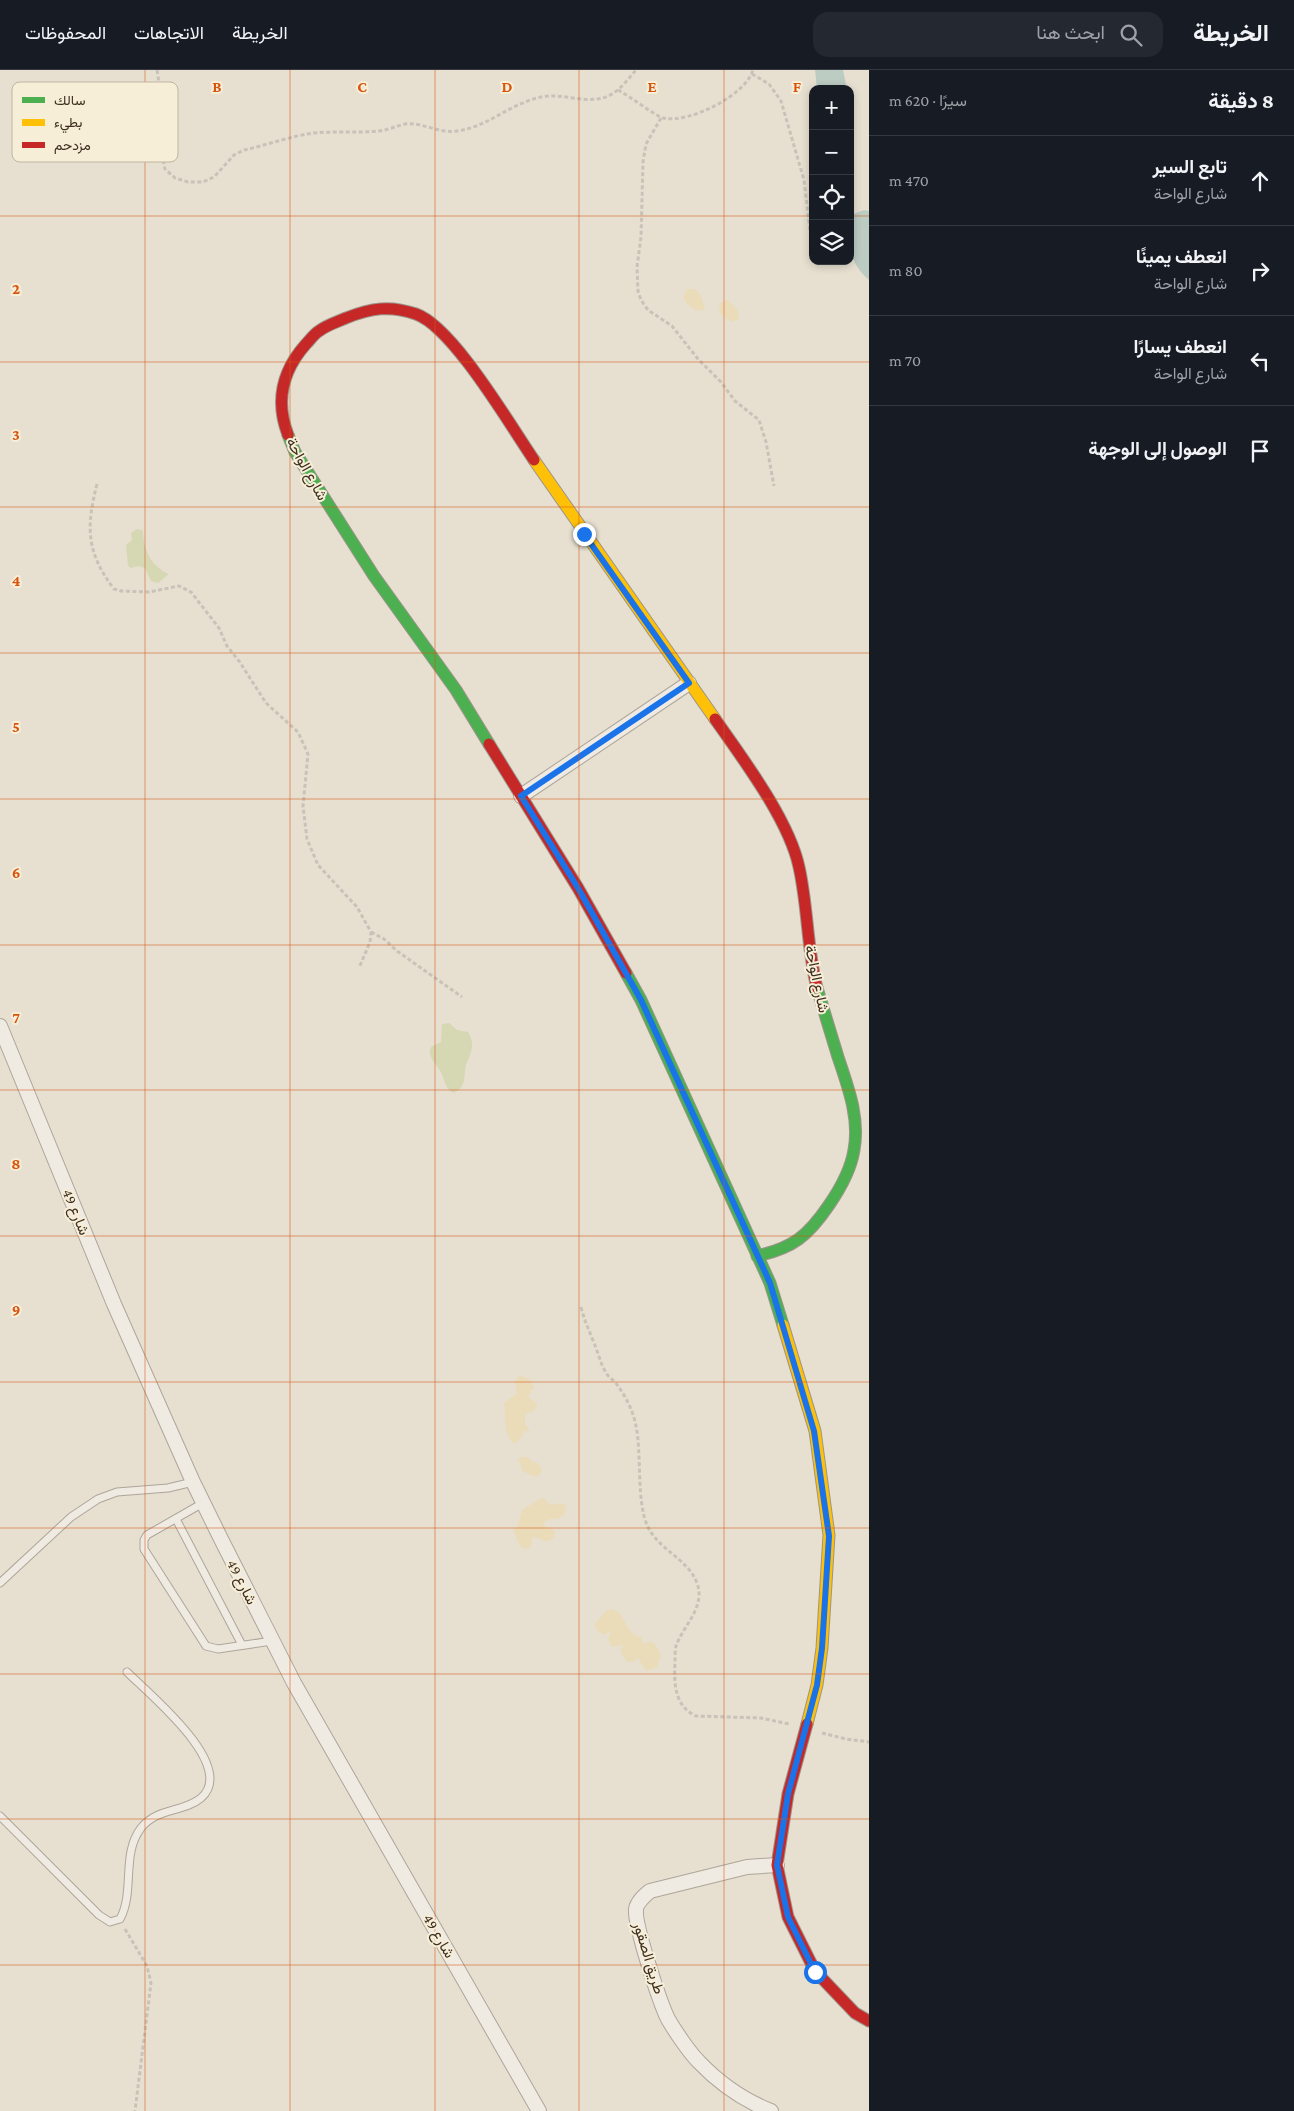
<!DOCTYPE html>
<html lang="ar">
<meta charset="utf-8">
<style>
:root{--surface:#171b24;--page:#242831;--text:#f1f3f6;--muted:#9ea1a6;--line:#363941}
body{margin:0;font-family:"Crimson Pro",Vazirmatn,serif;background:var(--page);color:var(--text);direction:rtl}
.controls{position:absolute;right:15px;top:15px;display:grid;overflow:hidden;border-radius:10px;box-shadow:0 2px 8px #0003}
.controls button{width:45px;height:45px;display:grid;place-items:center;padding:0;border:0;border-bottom:1px solid var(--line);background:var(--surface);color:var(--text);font:25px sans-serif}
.stop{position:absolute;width:15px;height:15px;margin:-11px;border:4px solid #1a73e8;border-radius:50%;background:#fff}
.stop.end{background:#1a73e8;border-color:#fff;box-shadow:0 1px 5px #0008}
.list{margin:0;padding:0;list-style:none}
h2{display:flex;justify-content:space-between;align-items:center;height:65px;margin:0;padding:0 20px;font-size:21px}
h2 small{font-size:16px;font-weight:400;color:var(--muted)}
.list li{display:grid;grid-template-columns:32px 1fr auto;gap:15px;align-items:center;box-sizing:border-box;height:90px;padding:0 20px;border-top:1px solid var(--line)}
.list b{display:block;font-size:19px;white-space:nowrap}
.list p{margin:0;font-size:16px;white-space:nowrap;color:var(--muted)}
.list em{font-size:16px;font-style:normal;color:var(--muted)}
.icon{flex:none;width:28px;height:28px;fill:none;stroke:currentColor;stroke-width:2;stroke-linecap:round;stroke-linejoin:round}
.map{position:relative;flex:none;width:869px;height:2041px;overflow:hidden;direction:ltr}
header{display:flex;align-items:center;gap:30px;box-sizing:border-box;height:70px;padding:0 25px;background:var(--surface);border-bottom:1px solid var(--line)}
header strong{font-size:24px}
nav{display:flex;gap:28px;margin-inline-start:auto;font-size:18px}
.search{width:350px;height:45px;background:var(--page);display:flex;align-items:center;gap:12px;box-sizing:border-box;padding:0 18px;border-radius:15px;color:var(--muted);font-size:19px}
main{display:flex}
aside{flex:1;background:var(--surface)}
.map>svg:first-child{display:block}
.green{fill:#d6d7b3}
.sand{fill:#eadcb9}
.water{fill:#bcccc2}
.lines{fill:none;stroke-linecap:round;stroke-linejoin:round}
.lane-casing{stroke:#ada599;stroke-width:9}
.street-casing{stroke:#ada599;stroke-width:16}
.fast-casing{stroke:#9c958a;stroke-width:13}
.slow-casing{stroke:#9c958a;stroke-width:13}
.jam-casing{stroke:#9c958a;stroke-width:13}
.path{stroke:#c8c2b9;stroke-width:3;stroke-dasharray:4 2.5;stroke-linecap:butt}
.lane{stroke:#efebe3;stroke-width:7}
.street{stroke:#efebe3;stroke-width:14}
.fast{stroke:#4caf50;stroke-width:11}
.slow{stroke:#ffc107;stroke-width:11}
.jam{stroke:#c62828;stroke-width:11}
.route{stroke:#1a73e8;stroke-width:6}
.grid{fill:none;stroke:#d7550e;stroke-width:1;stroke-opacity:0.55}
.labels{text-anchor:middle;stroke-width:4;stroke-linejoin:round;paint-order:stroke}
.street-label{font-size:15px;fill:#3d2e20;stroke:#f7eed8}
.key{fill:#f7eed8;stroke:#bfb4a1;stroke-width:1}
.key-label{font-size:14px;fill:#3d2e20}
.grid-label{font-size:16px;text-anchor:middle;font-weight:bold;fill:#d7550e;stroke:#f7eed8;stroke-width:4;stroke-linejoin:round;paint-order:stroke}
</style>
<header>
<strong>الخريطة</strong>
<div class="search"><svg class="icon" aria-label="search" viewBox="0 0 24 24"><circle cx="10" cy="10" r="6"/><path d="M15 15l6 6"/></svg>ابحث هنا</div>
<nav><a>الخريطة</a><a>الاتجاهات</a><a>المحفوظات</a></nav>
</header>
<main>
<aside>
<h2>8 دقيقة<small>سيرًا · 620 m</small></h2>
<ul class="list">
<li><svg class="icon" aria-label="ahead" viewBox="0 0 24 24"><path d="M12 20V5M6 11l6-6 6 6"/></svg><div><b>تابع السير</b><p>شارع الواحة</p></div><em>470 m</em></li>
<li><svg class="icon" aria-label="right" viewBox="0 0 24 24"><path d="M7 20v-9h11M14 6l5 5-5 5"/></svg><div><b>انعطف يمينًا</b><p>شارع الواحة</p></div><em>80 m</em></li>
<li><svg class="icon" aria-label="left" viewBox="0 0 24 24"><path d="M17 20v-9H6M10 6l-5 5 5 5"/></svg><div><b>انعطف يسارًا</b><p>شارع الواحة</p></div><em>70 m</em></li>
<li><svg class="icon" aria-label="arrive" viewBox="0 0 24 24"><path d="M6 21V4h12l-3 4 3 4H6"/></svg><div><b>الوصول إلى الوجهة</b></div></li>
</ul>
</aside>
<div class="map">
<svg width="869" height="2041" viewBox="0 0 869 2041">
<rect width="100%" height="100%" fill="#e7e0d1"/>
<g class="green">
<path d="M137,459L143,460C143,478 150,496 169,504L158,513L151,511L145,498L138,496L131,498L128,496L126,475L132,470L131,463Z"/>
<path d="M449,953L457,960L468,962C475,974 472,981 467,992C462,1004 469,1017 453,1023C443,1017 445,1007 439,999C434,991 427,986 431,977L441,972L442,954Z"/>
</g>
<g class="sand">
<path d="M687,219H695L701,226L705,239C695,244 688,235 683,228Z"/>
<polygon points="725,230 728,230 738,241 739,248 733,252 725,248 719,242 720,234"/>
<path d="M523,1306L530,1310L534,1317L528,1327L537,1333V1337L532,1342L525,1344V1354L530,1362L524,1361L523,1366L514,1374C501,1361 507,1348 504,1333L517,1323L515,1312L517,1307Z"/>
<polygon points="521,1387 528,1387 533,1392 538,1393 542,1400 539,1406 532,1406 521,1400 521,1394 517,1391"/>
<polygon points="543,1427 550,1435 563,1433 566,1437 564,1445 557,1449 549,1449 545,1452 544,1456 555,1461 554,1467 549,1471 544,1471 534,1467 532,1469 531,1477 525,1479 520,1476 513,1460 518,1456 522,1440"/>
<path d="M611,1539C627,1542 624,1564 641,1567L643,1574L651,1571L658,1578L661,1586L657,1597L646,1601L638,1588L633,1592H627L620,1581L624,1575L612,1577L608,1569L611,1561L603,1565L596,1559L595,1554L607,1540Z"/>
</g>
<g class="water">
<polygon points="815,0 843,0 847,19 817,19"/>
<path d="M864,140L869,141V210C847,191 850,175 850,148L853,144Z"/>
</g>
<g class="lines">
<defs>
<g id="lane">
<polyline points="203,1433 147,1465 144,1470 144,1479 206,1576 218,1579 272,1571"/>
<polyline points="176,1449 242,1575"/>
<polyline points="0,1513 71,1447 98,1429 117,1422 168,1418 193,1412"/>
<path d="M0,1746L99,1845L110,1852L120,1849C135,1822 121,1784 141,1758C158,1737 183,1743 201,1728C238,1696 149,1624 127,1602"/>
</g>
<g id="street">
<polyline points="521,726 689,613"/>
<polyline points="0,956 114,1234 193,1412 221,1469 294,1613 539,2041"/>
<path d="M771,2041C743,2030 720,2014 699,1992C689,1982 675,1961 668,1949C660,1933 634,1854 636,1839C637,1832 644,1826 650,1821L747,1797L777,1795"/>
</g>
<g id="fast">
<polyline points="288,365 295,382 374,506 456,620 489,674"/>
<polyline points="626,903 641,930 770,1213 783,1255"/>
<path d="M757,1186C793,1178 808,1166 829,1135C840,1119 851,1099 854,1080C860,1048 848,1017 838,987C831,964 824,941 817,918"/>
</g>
<g id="slow">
<polyline points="534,390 715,649"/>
<polyline points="783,1255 815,1361 829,1465 822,1578 817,1615 807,1654"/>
</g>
<g id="jam">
<path d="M288,365C275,331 282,301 306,274C310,270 314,264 319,261C327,255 337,252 346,248C371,238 390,235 416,244C453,257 510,355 534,390"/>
<path d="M715,649C743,689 789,750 799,797C808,837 807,879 817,918"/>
<polyline points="489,674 578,818 626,903"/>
<polyline points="807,1654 788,1724 777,1795 788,1847 815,1901 855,1943 869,1951"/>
</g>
</defs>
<use href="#lane" class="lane-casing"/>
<use href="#street" class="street-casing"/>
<use href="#fast" class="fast-casing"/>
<use href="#slow" class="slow-casing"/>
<use href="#jam" class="jam-casing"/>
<g class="path">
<path d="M157,0L162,32L159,70L165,99L175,108L188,112H203L214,107L234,85L244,80C267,75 291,66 314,63C336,61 358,63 379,61C388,60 396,56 405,54C423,52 439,64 457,61C488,57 509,34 541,27C564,22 591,37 612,24C622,18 629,8 636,0"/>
<polyline points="752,4 769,14 781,31 804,110 810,161 813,170"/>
<path d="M618,20C628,25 657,47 663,48C689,54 746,25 753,0"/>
<polyline points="661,48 646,74 643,92 641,167 637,197 638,221 641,230 648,240 672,256 698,289 721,312 735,331 759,350 766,372 774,416"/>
<polyline points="829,191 831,193"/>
<path d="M97,414C86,457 86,482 114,519L121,521L149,522L179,516L191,522L219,558L227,576L239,591L266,633L298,662L308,684L303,736L307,769L318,795L357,837L371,862L370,872L359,898"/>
<polyline points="371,862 384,869 397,881 462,927"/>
<path d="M581,1237C584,1250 589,1260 594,1273C598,1282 600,1292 605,1301C607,1306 611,1308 615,1312C625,1325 633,1340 636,1356C642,1384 636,1433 648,1457C659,1480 688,1489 697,1513C706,1537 683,1556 676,1576C675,1580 675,1586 675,1591C674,1613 674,1636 696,1646L761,1648L789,1654"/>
<polyline points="822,1663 846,1669 869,1672"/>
<polyline points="125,1859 147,1896 151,1913 135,2041"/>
</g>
<use href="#lane" class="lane"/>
<use href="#street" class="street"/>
<use href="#fast" class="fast"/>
<use href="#slow" class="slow"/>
<use href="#jam" class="jam"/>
</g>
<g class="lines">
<polyline class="route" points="584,464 689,613 521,726 578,818 641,930 770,1213 814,1361 829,1466 822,1578 817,1615 788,1724 777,1795 788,1847 815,1902"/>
</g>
<path class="grid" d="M145,0V2041M290,0V2041M435,0V2041M579,0V2041M724,0V2041M0,146H813M850,146H869M0,292H869M0,437H869M0,583H869M0,729H869M0,875H869M0,1020H869M0,1166H869M0,1312H869M0,1458H869M0,1604H869M0,1749H869M0,1895H869"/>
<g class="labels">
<g class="street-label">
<text transform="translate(307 399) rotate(61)" y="5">شارع الواحة</text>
<text transform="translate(817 909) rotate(78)" y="5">شارع الواحة</text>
<text transform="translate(76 1142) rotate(68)" y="5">شارع 49</text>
<text transform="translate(242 1512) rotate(63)" y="5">شارع 49</text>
<text transform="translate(439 1866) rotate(60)" y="5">شارع 49</text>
<text transform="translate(649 1888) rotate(73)" y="5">طريق الصقور</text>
</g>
</g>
<rect x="12" y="12" width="166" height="80" rx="8" class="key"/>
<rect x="22" y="27" width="23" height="6" fill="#4caf50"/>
<rect x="22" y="49" width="23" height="7" fill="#ffc107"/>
<rect x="22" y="72" width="23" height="6" fill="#c62828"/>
<g class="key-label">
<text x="54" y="35">سالك</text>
<text x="54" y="57">بطيء</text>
<text x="54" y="80">مزدحم</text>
</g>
<g class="grid-label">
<text x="217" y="22">B</text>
<text x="362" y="22">C</text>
<text x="507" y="22">D</text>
<text x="652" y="22">E</text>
<text x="797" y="22">F</text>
<text x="16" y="224">2</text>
<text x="16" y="370">3</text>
<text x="16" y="516">4</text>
<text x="16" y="662">5</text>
<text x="16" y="808">6</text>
<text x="16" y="953">7</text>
<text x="16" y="1099">8</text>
<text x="16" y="1245">9</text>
</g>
</svg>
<div class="controls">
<button>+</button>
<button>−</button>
<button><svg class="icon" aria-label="locate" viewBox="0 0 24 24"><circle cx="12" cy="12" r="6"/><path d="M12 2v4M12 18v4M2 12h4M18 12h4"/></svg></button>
<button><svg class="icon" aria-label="layers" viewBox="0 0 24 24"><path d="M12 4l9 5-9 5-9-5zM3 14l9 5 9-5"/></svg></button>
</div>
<div class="stop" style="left:815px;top:1902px"></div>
<div class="stop end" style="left:584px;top:464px"></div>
</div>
</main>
